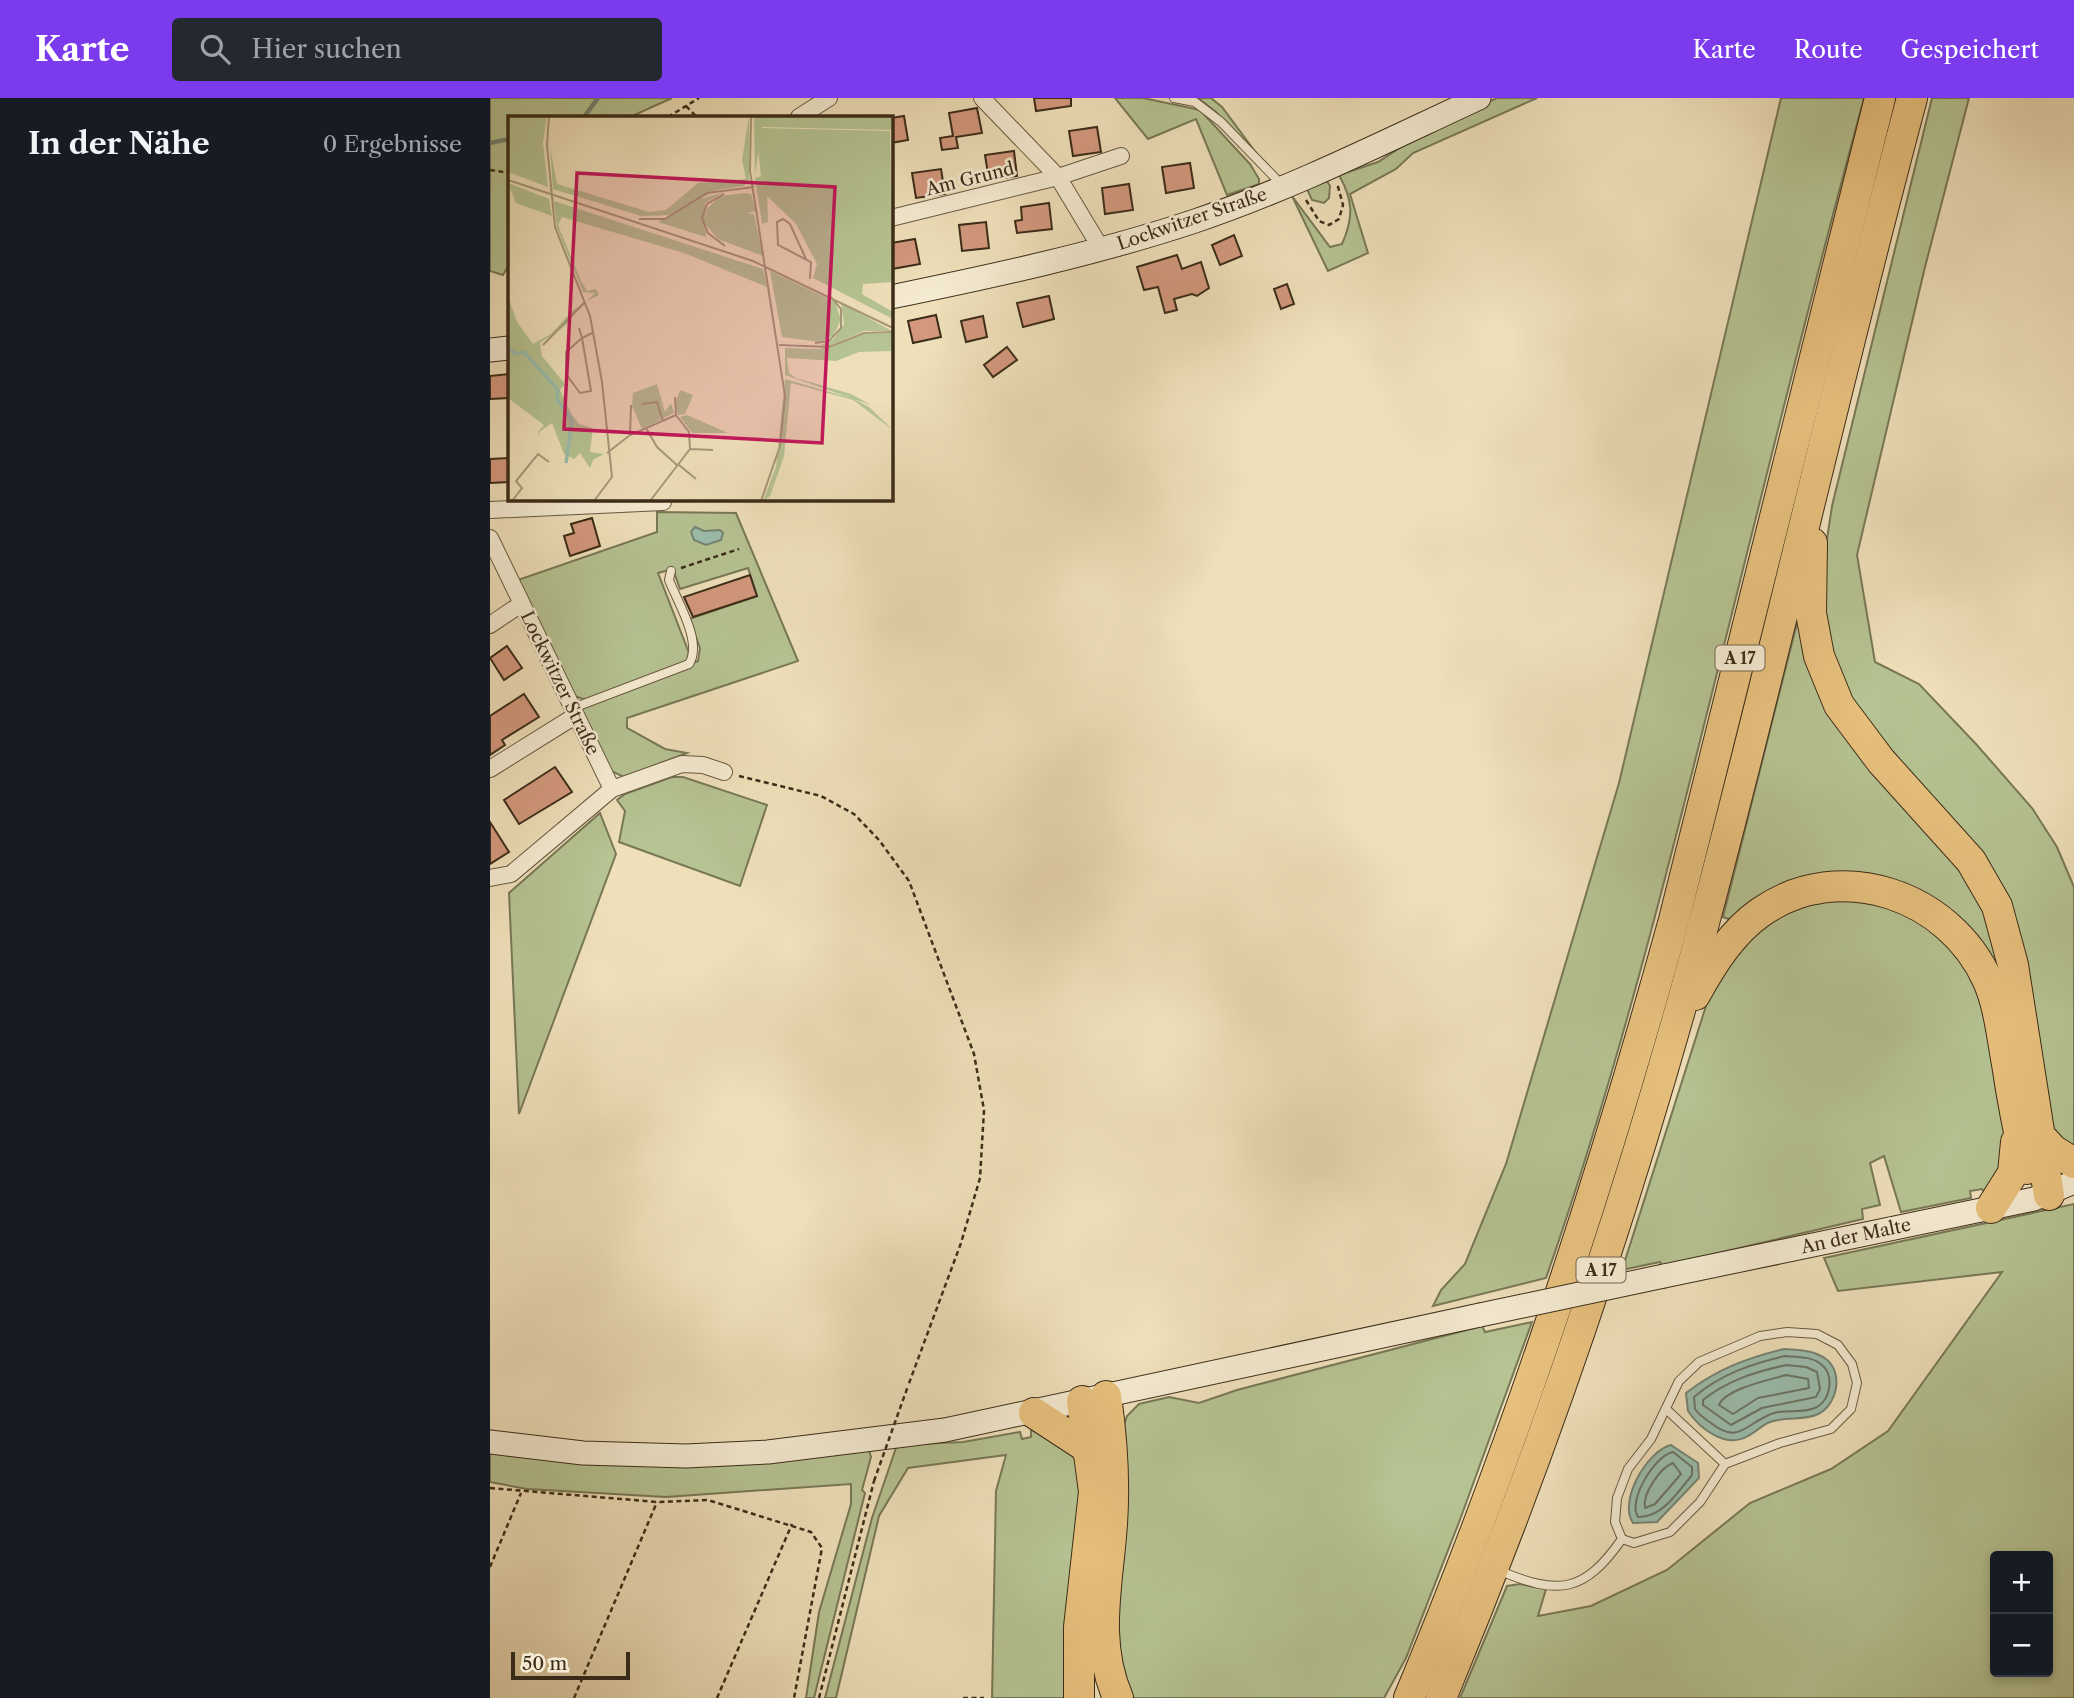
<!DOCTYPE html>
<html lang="de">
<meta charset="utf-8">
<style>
:root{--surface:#171b24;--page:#242831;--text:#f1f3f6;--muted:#9ea1a6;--line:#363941;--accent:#7c3aed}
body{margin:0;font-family:"Libre Caslon Text",serif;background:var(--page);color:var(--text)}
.controls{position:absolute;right:21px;bottom:21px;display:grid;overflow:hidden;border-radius:7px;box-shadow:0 4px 10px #0003}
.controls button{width:63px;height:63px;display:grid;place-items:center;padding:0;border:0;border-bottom:2px solid var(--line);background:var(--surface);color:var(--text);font:35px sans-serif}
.scale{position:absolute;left:21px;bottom:18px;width:119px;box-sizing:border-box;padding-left:7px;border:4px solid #3b2c19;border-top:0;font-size:19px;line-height:24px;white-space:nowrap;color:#3b2c19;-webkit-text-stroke:5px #f5ebd2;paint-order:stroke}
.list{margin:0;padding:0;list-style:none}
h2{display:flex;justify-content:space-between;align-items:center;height:91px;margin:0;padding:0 28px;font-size:30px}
h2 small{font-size:23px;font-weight:400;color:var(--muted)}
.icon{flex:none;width:38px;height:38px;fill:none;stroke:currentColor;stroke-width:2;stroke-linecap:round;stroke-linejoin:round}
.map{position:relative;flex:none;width:1584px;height:1600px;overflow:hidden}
header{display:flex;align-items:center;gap:42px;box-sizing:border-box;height:98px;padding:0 35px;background:var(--accent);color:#fff}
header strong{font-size:33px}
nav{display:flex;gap:38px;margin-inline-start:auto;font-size:24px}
.search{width:490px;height:63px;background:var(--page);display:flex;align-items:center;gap:18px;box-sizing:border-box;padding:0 24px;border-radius:7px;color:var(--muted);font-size:26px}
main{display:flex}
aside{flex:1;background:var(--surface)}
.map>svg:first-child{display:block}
.green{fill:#b6c392;stroke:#787856;stroke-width:2;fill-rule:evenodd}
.water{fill:#9abdad;stroke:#748372;stroke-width:2}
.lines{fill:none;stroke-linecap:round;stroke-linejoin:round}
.shore{stroke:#6a7463;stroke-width:2}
.stream{stroke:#748372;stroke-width:4.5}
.building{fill:#d3987d;stroke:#3b2c19;stroke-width:2}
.lane-casing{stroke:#685941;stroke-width:10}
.street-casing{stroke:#685941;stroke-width:18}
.secondary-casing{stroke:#3b2c19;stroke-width:25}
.highway-casing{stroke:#3b2c19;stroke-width:32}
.path{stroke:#3b2c19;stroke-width:2.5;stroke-dasharray:5 3.5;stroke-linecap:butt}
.lane{stroke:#f5ebd2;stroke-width:8}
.street{stroke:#f5ebd2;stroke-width:16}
.secondary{stroke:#f5ebd2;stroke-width:23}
.highway{stroke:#e8c07d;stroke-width:30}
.secondary-bridge-casing{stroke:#3b2c19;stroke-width:25;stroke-linecap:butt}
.path-bridge{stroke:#3b2c19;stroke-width:2.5;stroke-dasharray:5 3.5;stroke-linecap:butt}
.secondary-bridge{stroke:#f5ebd2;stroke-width:23}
.labels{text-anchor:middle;stroke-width:5;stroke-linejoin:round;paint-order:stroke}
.shield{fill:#f5ebd2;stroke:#736550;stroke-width:2}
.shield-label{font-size:16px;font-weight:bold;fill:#3b2c19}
.street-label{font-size:18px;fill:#3b2c19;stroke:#f5ebd2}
.inset-river{fill:none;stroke:#9abdad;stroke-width:3.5}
.inset-road{fill:none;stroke:#a7987a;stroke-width:2}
.view{fill:#c2185b;fill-opacity:0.15;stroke:#c2185b;stroke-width:3.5}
.inset-edge{fill:none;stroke:#3b2c19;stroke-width:3.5}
</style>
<header>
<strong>Karte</strong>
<div class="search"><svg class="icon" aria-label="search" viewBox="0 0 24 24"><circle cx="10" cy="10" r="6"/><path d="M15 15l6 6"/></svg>Hier suchen</div>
<nav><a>Karte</a><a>Route</a><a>Gespeichert</a></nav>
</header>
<main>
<aside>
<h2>In der Nähe<small>0 Ergebnisse</small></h2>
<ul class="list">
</ul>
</aside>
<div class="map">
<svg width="1584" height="1600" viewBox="0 0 1584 1600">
<rect width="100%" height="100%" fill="#efe0ba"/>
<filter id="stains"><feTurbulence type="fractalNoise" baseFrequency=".00286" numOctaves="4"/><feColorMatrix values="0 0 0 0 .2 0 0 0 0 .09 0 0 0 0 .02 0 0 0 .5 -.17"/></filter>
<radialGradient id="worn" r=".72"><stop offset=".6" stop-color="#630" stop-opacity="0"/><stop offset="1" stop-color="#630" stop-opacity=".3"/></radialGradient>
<g class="green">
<polygon points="0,0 182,0 140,19 19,19 19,167 13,177 0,173"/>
<polygon points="625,0 653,0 710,12 760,66 769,81 769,86 737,97 706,21 658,41"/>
<polygon points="708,0 721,0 732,9 778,71 726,14"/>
<path d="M1007,0H1047L923,55L906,71L860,96L878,155L838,173L802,98L840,149L852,146C864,119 863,102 849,77L888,64L931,36Z"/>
<path d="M1291,0H1374C1320,198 1272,397 1222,595C1173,792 1123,988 1056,1180L943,1208L951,1192L975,1166L1016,1066L1129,685Z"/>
<polygon points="1442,0 1479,0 1435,169 1367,457 1385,564 1429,586 1486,646 1542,710 1567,749 1584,789 1584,1056 1559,1034 1529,865 1469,738 1346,582 1330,487 1342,408"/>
<polygon points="835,80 840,88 839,100 834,105 822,102 817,91"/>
<polygon points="167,414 246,415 308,563 137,620 137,630 175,651 197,655 134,679 119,672 89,612 208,563 210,550 199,521 267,498 258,470 190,491 183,471 168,475 199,555 196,565 96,602 82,597 25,483 167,434"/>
<polygon points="1309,517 1410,696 1499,811 1518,919 1412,786 1244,823 1233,819"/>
<polygon points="182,679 193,679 277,707 250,788 129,744 135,713 127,702 135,696"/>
<polygon points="110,715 126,756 29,1016 19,795"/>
<polygon points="1350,797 1429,817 1482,869 1507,967 1518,1068 1495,1096 1492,1091 1480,1093 1481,1100 1411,1114 1394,1058 1380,1065 1390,1107 1372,1111 1373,1121 1172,1168 1170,1164 1132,1172 1222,889 1276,822"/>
<path d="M1584,1106V1600H970L1017,1488L1030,1486L1056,1491L1048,1518L1101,1508L1177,1472L1260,1405L1341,1371L1398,1333L1512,1174L1348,1193L1334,1160ZM1505,1458H1558V1574H1505Z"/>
<polygon points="1042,1224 971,1419 916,1560 894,1600 639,1600 627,1570 633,1330 637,1318 649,1306 679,1299 709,1305 747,1292 992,1228 995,1234"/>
<polygon points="541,1332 575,1343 596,1373 581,1600 502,1600 506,1393 516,1357 418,1370 389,1418 346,1600 335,1600 382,1420 407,1347 473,1344 530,1334 532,1341 541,1339"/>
<polygon points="0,1352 379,1352 381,1359 372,1392 375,1395 324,1600 316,1600 329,1514 361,1406 361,1386 176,1399 37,1391 0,1384"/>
</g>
<g class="water">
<polygon points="205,429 214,433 230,432 233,435 231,442 216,447 204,442 201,434"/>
<path d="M1294,1251C1309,1252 1324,1252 1336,1261C1354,1275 1347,1307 1328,1316C1315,1323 1296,1318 1280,1324C1272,1327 1266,1334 1258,1338C1236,1351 1210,1331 1198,1313L1196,1295C1227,1271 1257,1260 1294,1251Z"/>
<path d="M1181,1347L1208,1365L1209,1380L1167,1424L1143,1425C1128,1403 1157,1353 1181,1347Z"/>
</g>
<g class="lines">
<g class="shore">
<path d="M1295,1258C1307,1259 1322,1258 1332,1267C1344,1277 1341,1301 1327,1309C1314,1316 1297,1311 1284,1315C1256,1324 1250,1348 1221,1325C1215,1321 1209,1317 1205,1311L1204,1299C1231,1276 1261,1266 1295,1258Z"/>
<path d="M1296,1267L1316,1269L1327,1274L1330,1291L1326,1299L1272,1310L1241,1327L1213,1307V1302C1238,1282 1265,1274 1296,1267Z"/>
<path d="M1296,1277L1318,1281L1319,1290L1268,1300L1243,1316L1229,1307C1235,1291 1279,1282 1296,1277Z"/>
<path d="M1183,1354L1202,1369V1377C1188,1394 1172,1420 1148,1419C1137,1403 1165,1357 1183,1354Z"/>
<path d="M1183,1365L1191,1376L1165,1406L1155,1410C1152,1396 1170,1370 1183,1365Z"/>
</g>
<g class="stream">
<polyline points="94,19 108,0"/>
<polyline points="0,45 19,41"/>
</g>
</g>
<g class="building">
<polygon points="544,0 581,0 581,8 546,13"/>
<polygon points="487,10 492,35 466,39 468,50 452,52 450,40 463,38 459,15"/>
<polygon points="414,18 418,42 401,45 401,20"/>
<polygon points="607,29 611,54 583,58 579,33"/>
<polygon points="524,53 527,78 499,82 495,57"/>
<polygon points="700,65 704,90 676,95 672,69"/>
<polygon points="451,71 455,96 426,100 422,75"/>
<polygon points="639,86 643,112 615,116 612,90"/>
<polygon points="559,105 562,131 527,135 525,123 532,122 531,109"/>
<polygon points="496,124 499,150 472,153 469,127"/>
<polygon points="744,137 752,158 730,167 722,147"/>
<polygon points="425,141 430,166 402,171 401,145"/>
<polygon points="687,157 692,171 711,164 719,190 707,198 702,196 684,201 687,212 675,215 668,189 654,192 647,169"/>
<polygon points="797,186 804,206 791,211 784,191"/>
<polygon points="559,198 564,221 533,229 527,205"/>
<polygon points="446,217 451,239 423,245 418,223"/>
<polygon points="493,218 497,239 476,244 471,223"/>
<polygon points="517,249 527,262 503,279 494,267"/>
<polygon points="19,276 19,300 0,301 0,278"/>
<polygon points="19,360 19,384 0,385 0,361"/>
<polygon points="102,420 110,448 80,458 74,438 84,435 81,426"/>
<polygon points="260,477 267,498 203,519 194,499"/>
<polygon points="17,548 32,570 14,582 0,560"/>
<polygon points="34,596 49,619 12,642 15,647 0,657 0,618"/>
<polygon points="65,669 82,694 29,726 14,702"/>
<polygon points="0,724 19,754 0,766"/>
</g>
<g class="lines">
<defs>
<g id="lane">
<polyline points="684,0 705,4 731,24 792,87"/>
<path d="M83,610L199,566C213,544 187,503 179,482L181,473"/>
<polyline points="1176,1311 1235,1366"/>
<path d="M1008,1472C1069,1498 1094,1495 1132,1441L1125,1424L1127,1400L1138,1371L1161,1341L1189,1283L1209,1264L1270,1238L1297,1234L1327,1236L1348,1247L1362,1266L1367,1285L1361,1311L1341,1331L1290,1345L1235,1366L1210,1404L1180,1434L1144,1445L1132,1441"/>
</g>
<g id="street">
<polyline points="492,0 568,79 612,152"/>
<polyline points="309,19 339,0"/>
<polyline points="401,120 568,79 631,58"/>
<polyline points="0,412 173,404"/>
<polyline points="0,440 122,691"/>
<polyline points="0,527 31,506"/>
<polyline points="0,671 85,618"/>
<polyline points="0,780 21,776 122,691 192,666 213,667 234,674"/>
</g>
<g id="secondary">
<path d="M401,199C503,178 606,156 705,123C803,90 896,43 989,0"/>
<polyline points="0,252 19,250"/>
<polyline points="1174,1178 1544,1101 1584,1084"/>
<polyline points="0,1344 93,1355 196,1358 278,1354 455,1332 990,1217"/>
</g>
<g id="highway">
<polyline points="1322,445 1321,515 1329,558 1349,607 1391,663 1481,763 1507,808 1523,867 1559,1097"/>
<path d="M1205,897C1222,866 1242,834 1271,814C1350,759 1460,797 1498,883C1509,908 1512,939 1517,966C1522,1001 1529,1036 1537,1071"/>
<polyline points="1550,1038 1563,1052 1584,1065"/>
<polyline points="1501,1110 1523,1075 1526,1044"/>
<path d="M616,1298C622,1340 625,1383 622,1426C618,1487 603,1542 628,1600"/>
<polyline points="544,1315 593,1347 601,1357"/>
<polyline points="589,1600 589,1529 604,1394 592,1303"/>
<path d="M919,1600C1025,1347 1111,1086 1184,822L1390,0"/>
<path d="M951,1600C1051,1360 1135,1113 1204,862C1282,576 1345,286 1422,0"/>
</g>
</defs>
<use href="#lane" class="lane-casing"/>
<use href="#street" class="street-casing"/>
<use href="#secondary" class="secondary-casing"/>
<use href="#highway" class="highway-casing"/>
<g class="path">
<polyline points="196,8 207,19"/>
<polyline points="178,19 209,0"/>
<polyline points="0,72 19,75"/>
<polyline points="816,102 829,123 839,127 849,121 853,107 847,85"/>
<polyline points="191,470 249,451"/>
<polyline points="249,678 331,698 364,716 389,742 419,783 484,956 494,1012 490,1080 471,1145 418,1288"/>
<polyline points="0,1390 167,1404 218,1402 321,1434 332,1450 304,1600"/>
<polyline points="0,1469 31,1395"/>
<polyline points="84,1600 167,1404"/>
<polyline points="227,1600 302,1426"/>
<polyline points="329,1600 384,1383"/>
<polyline points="473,1600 494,1600"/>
</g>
<use href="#lane" class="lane"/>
<use href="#street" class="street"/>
<use href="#secondary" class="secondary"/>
<use href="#highway" class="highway"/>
<defs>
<polyline id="secondary-bridge" points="990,1217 1174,1178"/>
</defs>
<use href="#secondary-bridge" class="secondary-bridge-casing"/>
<polyline class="path-bridge" points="384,1383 418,1288"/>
<use href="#secondary-bridge" class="secondary-bridge"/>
</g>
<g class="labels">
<g class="shield">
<rect x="1225.5" y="547.5" width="49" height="25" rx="5"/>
<rect x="1086.5" y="1159.5" width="49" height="25" rx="5"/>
</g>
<g class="shield-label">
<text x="1250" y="566">A 17</text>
<text x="1111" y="1178">A 17</text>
</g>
<g class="street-label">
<text transform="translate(480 81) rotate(-14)" y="6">Am Grund</text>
<text transform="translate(702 121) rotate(-19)" y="6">Lockwitzer Straße</text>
<text transform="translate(70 585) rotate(64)" y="6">Lockwitzer Straße</text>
<text transform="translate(1366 1138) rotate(-12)" y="6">An der Malte</text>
</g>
</g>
<g transform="translate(18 18)">
<rect width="385" height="385" fill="#efe0ba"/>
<path d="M0,0H39L35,27L40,71L0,56ZM241,0V63L236,70L208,74L165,99L133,100L45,73L42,31L49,68L141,96L158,94L190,67L238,63L234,44ZM246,0H385L383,14L254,11L247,59ZM254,12L382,15L385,166L355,168L354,178L385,196V203L305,162L309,148L288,108L259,80L260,106L254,108L247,62L253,60L250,33ZM0,67L41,83L44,100L8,87ZM217,76L197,87L198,121L150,106L189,84ZM237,77L243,78L248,95L239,97L246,98L255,140L210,123L197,108L198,94L212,80ZM46,85L255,153L259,171L176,137L54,101L50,109L73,165L79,175L88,173L91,179L79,185L87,177L75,176L49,112ZM262,155L327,186L333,204L325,220L312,226L274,221ZM0,180L9,206L25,228L43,218L64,195L74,188L58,209L32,227L34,240L57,268L52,274L64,299L71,308L85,312L82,336L96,338L85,344L82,352L72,337L66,343L56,338L44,307L31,316L32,321L30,316L36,309L0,282ZM333,187L384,215H356L321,230L278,226L312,229L325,224L336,208ZM385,217V235L351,236L328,245L279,242L281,257L288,262L343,278L363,289L277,259V232L312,233L356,218ZM277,263L346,283L361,291L385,314L345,284L283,267L276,340L262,380L255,385L268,351ZM149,268L157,296L163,287L166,297L134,313L124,290L125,277ZM172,274L185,279L177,298L170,299L167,288ZM179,299L220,317H184L172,301Z" fill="#b6c392"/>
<path class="inset-river" d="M0,231L8,238L16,236L50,274L49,284L64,304L58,347"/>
<path class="inset-road" d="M41,0L39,29L47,111L82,200L94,266L104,361L86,385M243,0L242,55L277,280L272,330L253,385M0,64L245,145L385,212M216,78L199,88L194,102L200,117L217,130M131,103H157L199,77L246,71M298,143L282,108L275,103L269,106L270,129L303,146L302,163M71,212L74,222L83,275L72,277L58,258V236L74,222L86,216M307,227L321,225L333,212V193L323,181M35,229L77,186M271,229L321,231L356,217L385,216M134,288L149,286L155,305M138,312L149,331L170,350M122,319L123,289M182,333L205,334M99,337L122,319L168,299M171,349L188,363M4,385L14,372L8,365L30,338L41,346M142,385L182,333L181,316L168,299L167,281"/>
<path class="view" d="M69,57L327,71L314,327L56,313Z"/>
<rect width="385" height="385" class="inset-edge"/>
</g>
<rect width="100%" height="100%" filter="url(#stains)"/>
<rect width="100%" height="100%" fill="url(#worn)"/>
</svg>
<div class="controls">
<button>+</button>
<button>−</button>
</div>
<div class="scale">50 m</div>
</div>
</main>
